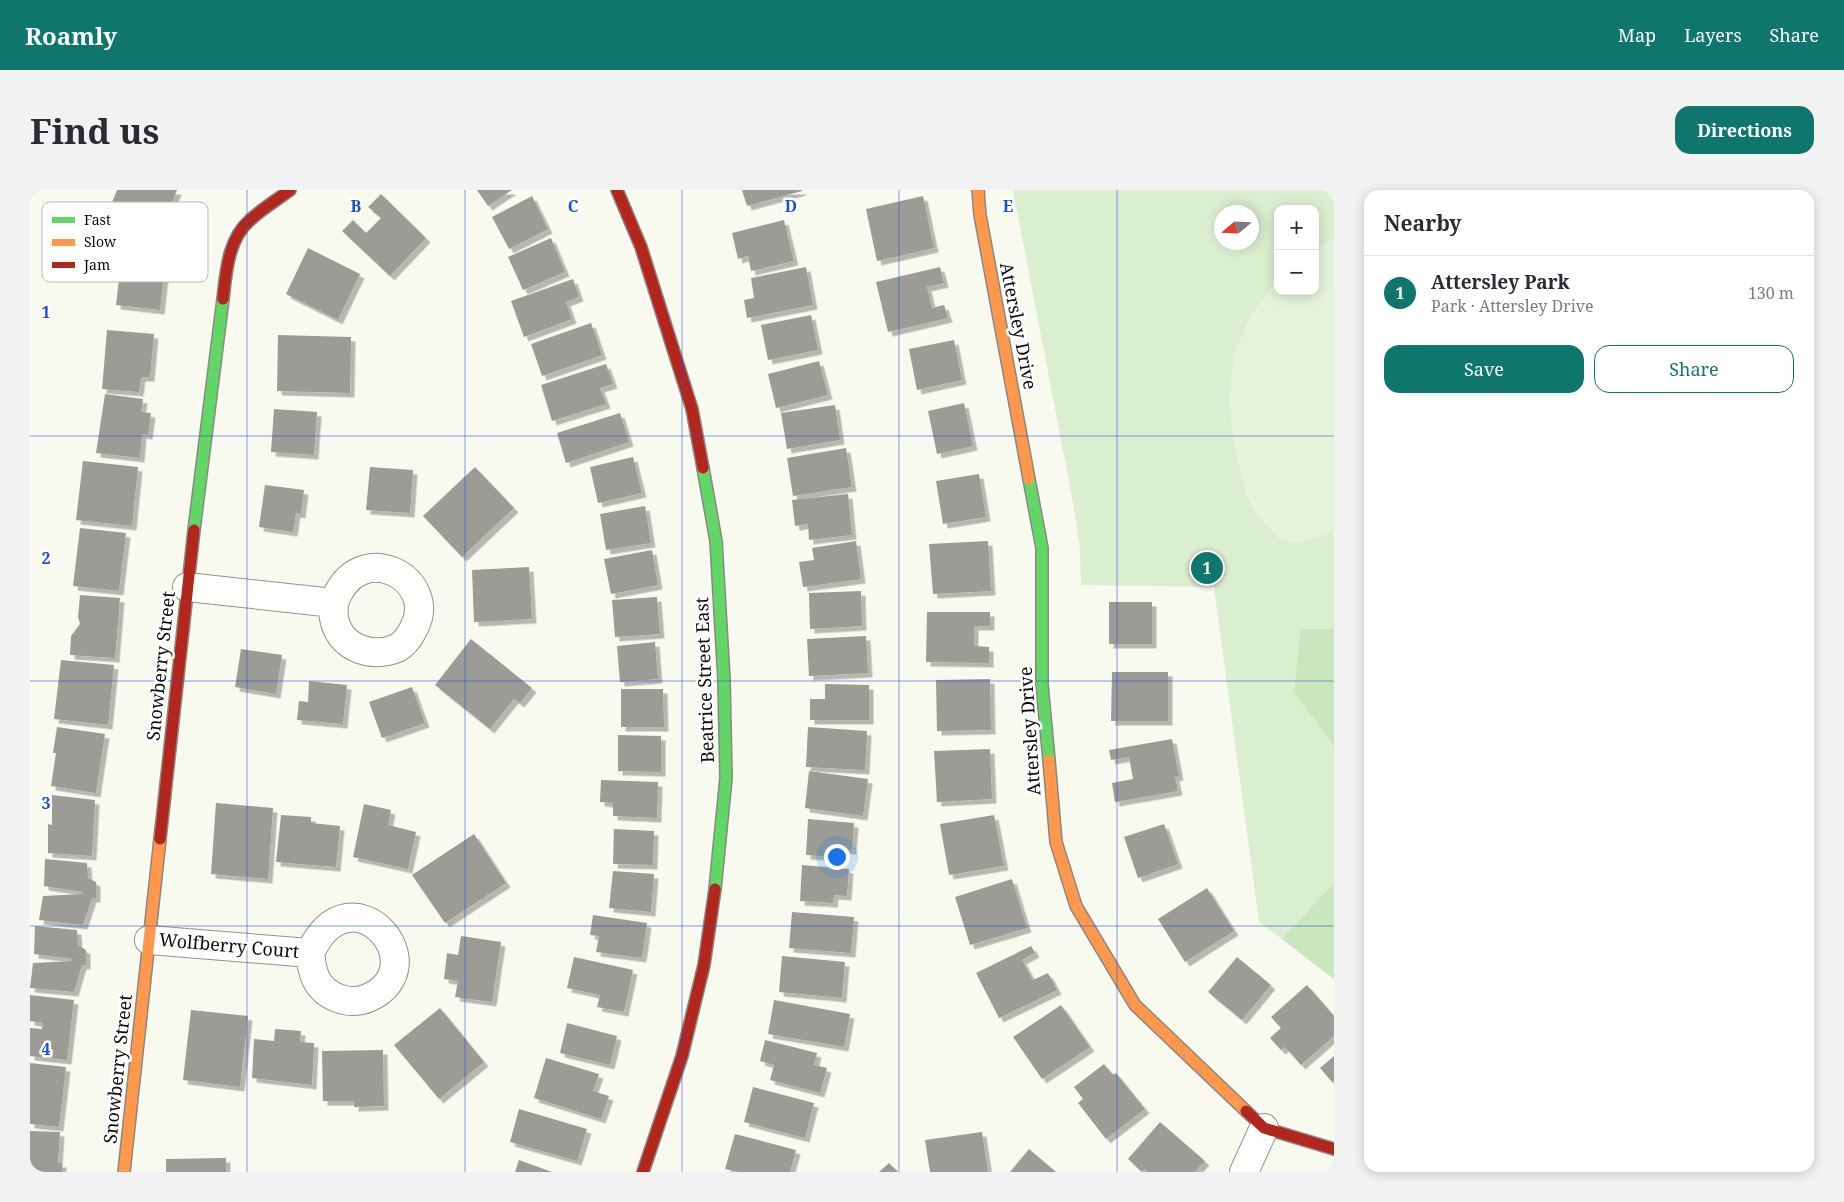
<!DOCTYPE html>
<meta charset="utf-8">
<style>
:root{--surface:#fff;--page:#f2f2f3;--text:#2b2b33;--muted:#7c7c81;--line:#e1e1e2;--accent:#0f766e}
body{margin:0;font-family:"Noto Serif",serif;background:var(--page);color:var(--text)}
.controls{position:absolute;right:15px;top:15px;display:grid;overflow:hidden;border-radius:10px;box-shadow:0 2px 12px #0003}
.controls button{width:45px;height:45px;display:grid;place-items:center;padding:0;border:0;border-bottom:1px solid var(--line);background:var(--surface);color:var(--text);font:25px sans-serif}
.compass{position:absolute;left:1184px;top:15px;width:45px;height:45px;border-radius:50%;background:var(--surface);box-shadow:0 2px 12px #0003;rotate:251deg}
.you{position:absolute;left:806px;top:666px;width:18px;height:18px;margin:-12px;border:4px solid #fff;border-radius:50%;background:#1a73e8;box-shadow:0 0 0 8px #1a73e833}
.badge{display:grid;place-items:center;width:32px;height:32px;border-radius:50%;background:var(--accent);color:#fff;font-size:16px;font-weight:700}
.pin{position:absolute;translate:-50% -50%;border:2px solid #fff;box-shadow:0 1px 5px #0006}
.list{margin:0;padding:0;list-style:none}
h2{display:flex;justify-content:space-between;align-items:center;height:65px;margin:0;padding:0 20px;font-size:21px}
h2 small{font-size:16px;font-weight:400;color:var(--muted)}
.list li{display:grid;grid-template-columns:32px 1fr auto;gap:15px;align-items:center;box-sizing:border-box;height:75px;padding:0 20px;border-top:1px solid var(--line)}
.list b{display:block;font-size:19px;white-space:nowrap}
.list p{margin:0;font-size:16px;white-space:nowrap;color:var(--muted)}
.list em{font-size:16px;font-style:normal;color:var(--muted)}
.actions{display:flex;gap:10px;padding:15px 20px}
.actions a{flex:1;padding:11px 0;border:1px solid var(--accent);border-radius:15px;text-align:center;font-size:18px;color:var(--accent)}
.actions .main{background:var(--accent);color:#fff}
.map{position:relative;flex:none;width:1304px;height:982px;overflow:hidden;border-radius:15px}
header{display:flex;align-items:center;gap:30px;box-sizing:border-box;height:70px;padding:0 25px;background:var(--accent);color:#fff}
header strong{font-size:24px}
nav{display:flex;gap:28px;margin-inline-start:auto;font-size:18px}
.intro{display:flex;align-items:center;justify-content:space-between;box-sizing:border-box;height:120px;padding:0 30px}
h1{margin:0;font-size:35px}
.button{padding:12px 22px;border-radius:15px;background:var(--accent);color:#fff;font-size:18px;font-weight:700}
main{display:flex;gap:30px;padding:0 30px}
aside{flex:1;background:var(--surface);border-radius:15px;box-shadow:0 2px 12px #0003}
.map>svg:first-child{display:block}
.green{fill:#dbeed0;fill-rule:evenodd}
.forest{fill:#cae6bf}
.pitch{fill:#e6f3da}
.building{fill:#9c9b95;filter:url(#shadow)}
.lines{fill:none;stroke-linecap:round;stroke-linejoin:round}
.street-casing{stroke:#92938e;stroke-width:30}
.fast-casing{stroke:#898984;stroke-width:14}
.slow-casing{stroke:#898984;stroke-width:14}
.jam-casing{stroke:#898984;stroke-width:14}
.street{stroke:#fefefd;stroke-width:28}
.fast{stroke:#63d668;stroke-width:11}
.slow{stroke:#ff974d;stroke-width:11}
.jam{stroke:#b3261e;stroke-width:11}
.grid{fill:none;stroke:#1d4ed8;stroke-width:1;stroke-opacity:0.55}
.labels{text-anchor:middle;stroke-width:5;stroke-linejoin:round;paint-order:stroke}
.street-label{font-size:18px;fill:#0b0b0b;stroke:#fff}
.key{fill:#fff;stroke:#b6b6b6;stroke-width:1}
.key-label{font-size:14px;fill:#0b0b0b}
.grid-label{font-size:16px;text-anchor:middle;font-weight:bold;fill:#1d4ed8;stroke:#fff;stroke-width:5;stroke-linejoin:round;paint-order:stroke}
</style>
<header>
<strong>Roamly</strong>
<nav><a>Map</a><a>Layers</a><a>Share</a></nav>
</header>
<div class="intro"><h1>Find us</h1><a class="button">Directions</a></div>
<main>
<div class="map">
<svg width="1304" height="982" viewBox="0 0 1304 982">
<defs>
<filter id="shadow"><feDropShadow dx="4.5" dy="4.5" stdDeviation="0" flood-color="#0004"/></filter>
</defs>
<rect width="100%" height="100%" fill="#f9faef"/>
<path class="green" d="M983,0H1304V789L1229,732L1184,397L1051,395L1050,360L1044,318ZM1248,19H1285V101H1248ZM1192,22H1222V52H1192Z"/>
<g class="forest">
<polygon points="1271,439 1304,439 1304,556 1264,502"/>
<polygon points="1304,693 1304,789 1252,749"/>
</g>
<polygon class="pitch" points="1304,48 1304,341 1272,353 1249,349 1227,324 1216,305 1204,255 1199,209 1204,163 1221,125 1248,88 1248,101 1285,101 1285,58"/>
<g class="building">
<polygon points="87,0 147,0 128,51 75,30"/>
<polygon points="447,0 482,0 458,16"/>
<polygon points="712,0 772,0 772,1 717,16"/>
<polygon points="351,4 396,48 360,86 312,41 323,30 336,43 351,28 338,17"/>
<polygon points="502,6 518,39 479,59 462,27"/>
<polygon points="893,6 904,58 847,71 836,19"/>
<polygon points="754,30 764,71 721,81 718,66 708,69 702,43"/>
<polygon points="521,48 535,82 493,100 478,67"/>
<polygon points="278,58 330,84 308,130 256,104"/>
<polygon points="91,72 135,78 130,120 86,115"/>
<polygon points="776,77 783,115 717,128 714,110 724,108 721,88"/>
<polygon points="910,77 914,93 897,97 902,118 914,115 918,128 858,142 846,92"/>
<polygon points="543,89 549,107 536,112 542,129 494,147 481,111"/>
<polygon points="781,125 788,160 738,170 731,135"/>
<polygon points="561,133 572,165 512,186 501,154"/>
<polygon points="77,140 124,144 120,187 111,187 109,202 72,199"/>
<polygon points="248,145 321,147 320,203 247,201"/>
<polygon points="924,150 932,190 887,200 879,159"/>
<polygon points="789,171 798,205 746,218 738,184"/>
<polygon points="576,174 583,194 570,198 576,214 522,231 511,195"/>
<polygon points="75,204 113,209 111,222 121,223 118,245 112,244 110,268 66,263"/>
<polygon points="934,213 943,256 907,264 898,221"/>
<polygon points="805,215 810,250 757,259 751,223"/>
<polygon points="244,219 287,222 284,265 241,262"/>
<polygon points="590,223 599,252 536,273 527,243"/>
<polygon points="816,258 822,297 763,306 757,268"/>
<polygon points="603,267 612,303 568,313 560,277"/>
<polygon points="53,271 108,277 102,336 46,330"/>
<polygon points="340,277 383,280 380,323 336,320"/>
<polygon points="445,277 484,318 432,367 393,326"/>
<polygon points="949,284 956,327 913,334 906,291"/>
<polygon points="235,295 274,300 271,324 266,323 263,342 229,337"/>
<polygon points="818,304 822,345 779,350 778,334 765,336 762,310"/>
<polygon points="615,316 621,353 576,360 570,324"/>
<polygon points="50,338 96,343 89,401 43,396"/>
<polygon points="826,351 831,389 773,397 769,372 784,370 782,358"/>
<polygon points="958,351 961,401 903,404 899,354"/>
<polygon points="622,360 628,395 581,404 574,369"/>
<polygon points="499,377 502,429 444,432 442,380"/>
<polygon points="831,401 832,436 780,439 779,403"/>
<polygon points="50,405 90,408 85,468 40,465 41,446 50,434 48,427"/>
<polygon points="627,407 630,444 585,447 582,410"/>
<rect x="1079" y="412" width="43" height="42"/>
<polygon points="897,422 960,422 960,436 944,436 944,456 959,457 959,473 896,472"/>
<polygon points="836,446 838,483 779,486 777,449"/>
<polygon points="441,449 502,498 490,513 484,509 460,539 405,495"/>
<polygon points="625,452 628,489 590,492 587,456"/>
<polygon points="211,459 252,465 246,504 205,497"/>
<polygon points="31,470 84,475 78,535 24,529"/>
<polygon points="1082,482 1138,482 1138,531 1081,531"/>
<polygon points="960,489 961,540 907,541 906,490"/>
<polygon points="279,491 317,495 313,534 267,530 269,511 278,512"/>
<polygon points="795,494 839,495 839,530 780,530 780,509 795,509"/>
<polygon points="382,497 395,533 352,548 339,512"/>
<polygon points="591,499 633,499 634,537 591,537"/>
<polygon points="27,537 75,544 66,603 21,596 26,563 23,563"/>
<polygon points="778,537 837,541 835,580 776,577"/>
<polygon points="588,545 631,546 631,582 588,581"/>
<polygon points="1142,549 1149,586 1145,587 1148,601 1085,612 1082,593 1103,589 1099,567 1081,570 1079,560"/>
<polygon points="960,559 962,609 907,612 904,561"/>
<polygon points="779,581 838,589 833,626 775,618"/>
<polygon points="571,590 628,592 627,628 583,626 583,613 570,612"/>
<polygon points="22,605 65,610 62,666 18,663 18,634 22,635"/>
<polygon points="186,613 243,618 238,689 181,684"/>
<polygon points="334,614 361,620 358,635 386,642 378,679 323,667"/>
<polygon points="251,625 281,627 281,633 310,636 306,677 246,672"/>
<polygon points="964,625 974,676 919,685 910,634"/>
<polygon points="778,629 824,633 822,660 809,659 809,667 776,665"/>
<polygon points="1134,634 1148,674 1108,688 1094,647"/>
<polygon points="584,639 624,641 623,675 583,674"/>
<polygon points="444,644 476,693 415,733 382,685"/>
<polygon points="15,669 57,673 58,688 66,692 66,708 62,708 53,735 9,730 13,706 53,704 53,702 14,696"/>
<polygon points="772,675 819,679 817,706 804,705 803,713 770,711"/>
<polygon points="583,681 624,684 621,722 579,718"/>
<polygon points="982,689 997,738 940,755 925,707"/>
<polygon points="1177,698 1204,741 1155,772 1128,729"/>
<polygon points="762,722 824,727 821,763 759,758"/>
<polygon points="563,725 617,733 612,768 566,762 569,746 560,745"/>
<polygon points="5,736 47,740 48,755 56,760 56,775 52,775 44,802 0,798 3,773 43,771 43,769 4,764"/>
<polygon points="431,746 471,752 462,812 425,807 428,791 414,789 417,763 428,765"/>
<polygon points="1001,756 1005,763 992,770 1003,790 1018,783 1027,800 969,828 946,783"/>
<polygon points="752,766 815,772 812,808 749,802"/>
<polygon points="544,767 603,780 594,822 567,817 570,805 537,798"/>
<polygon points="1207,767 1241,795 1212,830 1178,802"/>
<polygon points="1277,795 1304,826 1304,846 1271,875 1255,857 1251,860 1240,848 1251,838 1241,827"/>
<polygon points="0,805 44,810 37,870 0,866 0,838 12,839 13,833 0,831"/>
<polygon points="744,810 820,824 814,857 738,844"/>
<polygon points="1031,815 1060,857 1012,889 983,847"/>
<polygon points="410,818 454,872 409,909 364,855"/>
<polygon points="161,820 218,826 210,897 153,890"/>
<polygon points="537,833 587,846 580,875 530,863"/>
<polygon points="245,839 271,841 270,852 284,853 282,895 222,888 224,849 244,851"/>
<polygon points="735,850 787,863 784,875 797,878 790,903 740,890 744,875 730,871"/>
<polygon points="353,860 354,916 324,917 324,911 293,911 292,861"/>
<polygon points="1304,866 1304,891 1302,892 1290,878"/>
<polygon points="516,868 569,884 563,901 579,906 571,929 504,908"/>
<polygon points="0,873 36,877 29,937 0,934"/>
<polygon points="1074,874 1083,885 1086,883 1115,919 1076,949 1048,913 1053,909 1044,897"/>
<polygon points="723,897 784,913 775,948 714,932"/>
<polygon points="489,919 557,939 547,971 480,952"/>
<polygon points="1130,932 1175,971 1165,982 1118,982 1114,979 1112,982 1098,969"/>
<polygon points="0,941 30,942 28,973 32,973 32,982 0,982"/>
<polygon points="952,942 958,982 900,982 895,950"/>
<polygon points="705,944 766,960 760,982 709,982 695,979"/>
<polygon points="999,959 1026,982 980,982"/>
<polygon points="196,968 196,982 136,982 136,969"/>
<polygon points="489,970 522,982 485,982"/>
<polygon points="859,973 868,982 849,982"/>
</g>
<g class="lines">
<defs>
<g id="street">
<path d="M157,397L304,413C327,345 410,388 384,438C380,446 375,454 367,458C342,469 309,458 304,428C303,423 304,418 304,413"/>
<path d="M119,750L280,763C321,674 409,777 338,808C319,816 295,807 286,789C282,781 281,771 280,763"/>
<polyline points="1214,982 1234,938"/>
</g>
<g id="fast">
<polyline points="673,278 686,351 694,490 696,588 685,699"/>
<polyline points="999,289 1012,358 1012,495 1019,570"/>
<polyline points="164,340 193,109"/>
</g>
<g id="slow">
<polyline points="948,0 950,25 999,289"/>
<polyline points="1019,570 1026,652 1046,716 1105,815 1216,921"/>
<polyline points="94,982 130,649"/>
</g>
<g id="jam">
<polyline points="587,0 611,57 662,219 673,278"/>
<path d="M193,109C196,82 198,49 220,30C232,19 247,10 260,0"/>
<polyline points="130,649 164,340"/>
<polyline points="1216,921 1234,938 1304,959"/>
<polyline points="613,982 652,866 674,775 685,699"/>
</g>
</defs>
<use href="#street" class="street-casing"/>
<use href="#fast" class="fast-casing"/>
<use href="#slow" class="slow-casing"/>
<use href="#jam" class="jam-casing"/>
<use href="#street" class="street"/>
<use href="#fast" class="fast"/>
<use href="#slow" class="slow"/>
<use href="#jam" class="jam"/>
</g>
<path class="grid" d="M217,0V982M435,0V982M652,0V982M869,0V982M1087,0V982M0,246H1304M0,491H1304M0,736H1304"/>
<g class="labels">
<g class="street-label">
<text transform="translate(988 136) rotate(79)" y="6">Attersley Drive</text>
<text transform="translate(131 476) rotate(-84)" y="6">Snowberry Street</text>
<text transform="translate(675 490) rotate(-92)" y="6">Beatrice Street East</text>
<text transform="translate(1000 541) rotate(-94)" y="6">Attersley Drive</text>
<text transform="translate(199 756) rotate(5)" y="6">Wolfberry Court</text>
<text transform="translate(88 879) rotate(-84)" y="6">Snowberry Street</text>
</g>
</g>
<rect x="12" y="12" width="166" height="80" rx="8" class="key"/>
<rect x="22" y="27" width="23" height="6" fill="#63d668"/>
<rect x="22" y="49" width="23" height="7" fill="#ff974d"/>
<rect x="22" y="72" width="23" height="6" fill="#b3261e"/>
<g class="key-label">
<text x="54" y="35">Fast</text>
<text x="54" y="57">Slow</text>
<text x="54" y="80">Jam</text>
</g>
<g class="grid-label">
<text x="326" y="22">B</text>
<text x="543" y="22">C</text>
<text x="761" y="22">D</text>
<text x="978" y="22">E</text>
<text x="16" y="128">1</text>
<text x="16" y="374">2</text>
<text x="16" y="619">3</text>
<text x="16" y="865">4</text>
</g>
</svg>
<div class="controls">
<button>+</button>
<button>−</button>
</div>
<svg class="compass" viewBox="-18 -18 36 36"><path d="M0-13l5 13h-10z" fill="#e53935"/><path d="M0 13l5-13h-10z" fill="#7c7c81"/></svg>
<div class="you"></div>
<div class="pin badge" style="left:1177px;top:378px">1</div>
</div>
<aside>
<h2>Nearby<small></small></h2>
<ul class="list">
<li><span class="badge">1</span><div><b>Attersley Park</b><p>Park · Attersley Drive</p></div><em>130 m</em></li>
</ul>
<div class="actions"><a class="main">Save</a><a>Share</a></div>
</aside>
</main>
